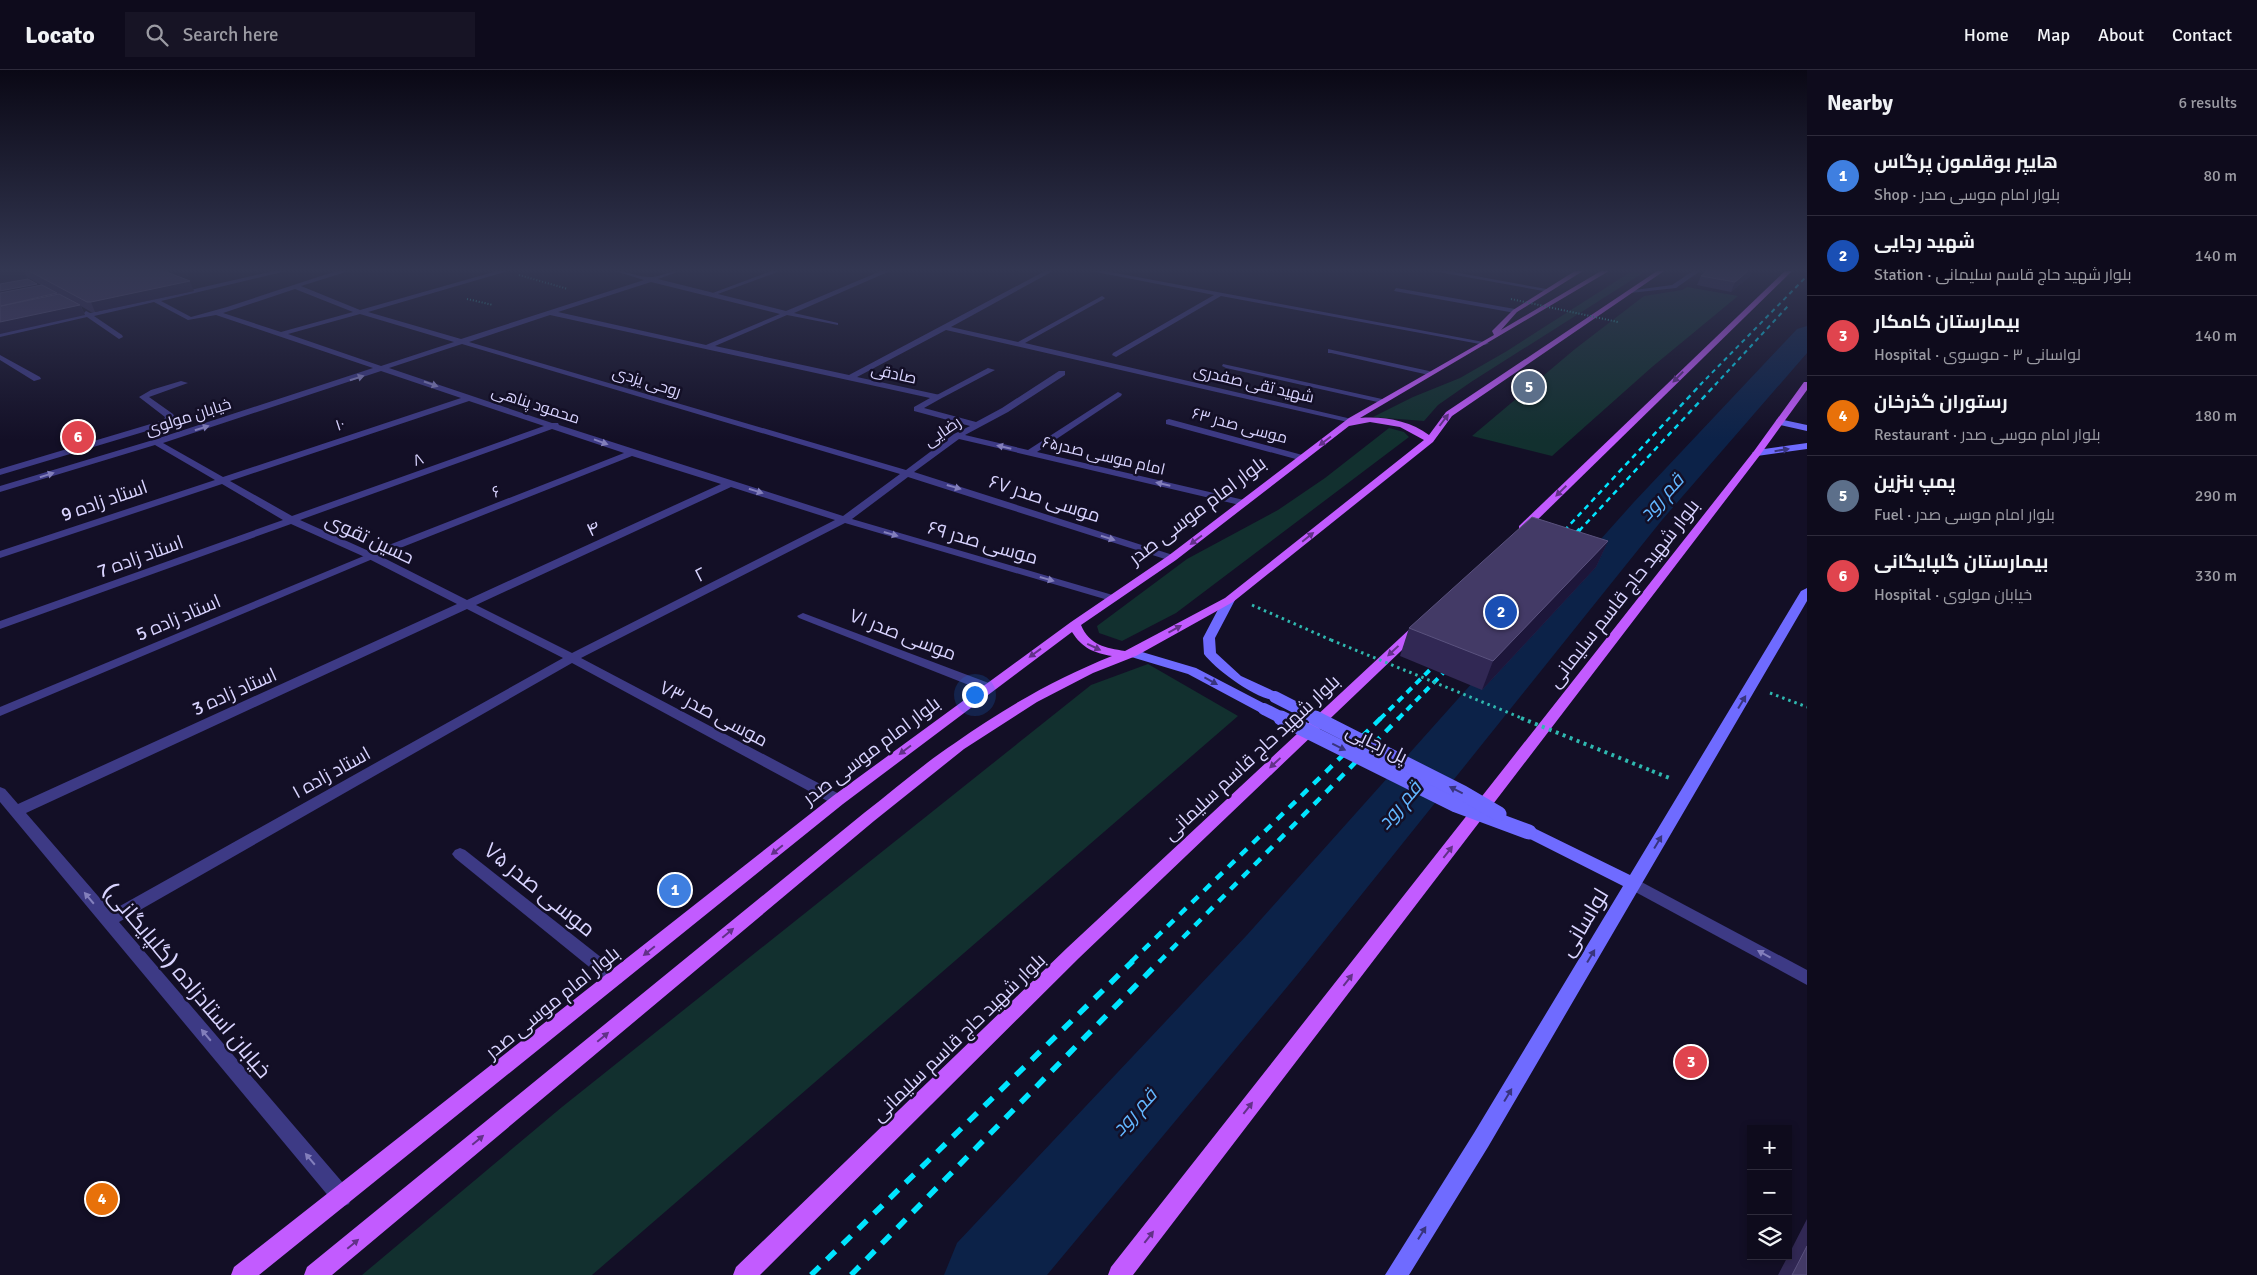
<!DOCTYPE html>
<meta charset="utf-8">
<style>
:root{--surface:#0e0b1c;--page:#171425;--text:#f1f3f6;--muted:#9b9ba3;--line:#2e2b3b;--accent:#00e5ff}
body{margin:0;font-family:Signika,Cairo,sans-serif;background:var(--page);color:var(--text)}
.controls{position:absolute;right:15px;bottom:15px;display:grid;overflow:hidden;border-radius:0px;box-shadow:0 2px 8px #0003}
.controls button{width:45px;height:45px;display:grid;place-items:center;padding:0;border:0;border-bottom:1px solid var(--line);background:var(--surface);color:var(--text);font:25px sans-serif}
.you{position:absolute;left:974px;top:624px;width:18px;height:18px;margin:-12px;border:4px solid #fff;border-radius:50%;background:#1a73e8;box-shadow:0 0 0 8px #1a73e833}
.badge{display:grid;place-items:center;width:32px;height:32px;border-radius:50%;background:var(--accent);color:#fff;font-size:16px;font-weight:700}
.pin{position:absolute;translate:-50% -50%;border:2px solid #fff;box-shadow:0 1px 5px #0006}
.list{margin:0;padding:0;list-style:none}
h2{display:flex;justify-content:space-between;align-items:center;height:65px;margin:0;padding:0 20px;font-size:21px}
h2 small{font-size:16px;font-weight:400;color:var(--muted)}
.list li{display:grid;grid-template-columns:32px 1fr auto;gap:15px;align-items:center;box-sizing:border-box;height:80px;padding:0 20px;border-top:1px solid var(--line)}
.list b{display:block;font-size:19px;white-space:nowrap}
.list p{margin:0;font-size:16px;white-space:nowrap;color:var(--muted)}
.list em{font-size:16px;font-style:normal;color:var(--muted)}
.icon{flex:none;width:28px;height:28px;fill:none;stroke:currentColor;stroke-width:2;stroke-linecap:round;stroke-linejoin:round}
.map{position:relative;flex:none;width:1807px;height:1205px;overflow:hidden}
header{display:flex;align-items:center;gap:30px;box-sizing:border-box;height:70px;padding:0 25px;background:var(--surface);border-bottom:1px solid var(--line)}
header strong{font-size:24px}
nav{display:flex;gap:28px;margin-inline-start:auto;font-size:18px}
.search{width:350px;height:45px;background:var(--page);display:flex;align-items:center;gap:12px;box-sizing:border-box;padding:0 18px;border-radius:0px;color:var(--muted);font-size:19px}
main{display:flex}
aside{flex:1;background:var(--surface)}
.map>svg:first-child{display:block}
.green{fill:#12302f}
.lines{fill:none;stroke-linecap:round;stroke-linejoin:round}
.river{fill:#0c2248;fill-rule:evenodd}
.path-far2{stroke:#2fb8b0;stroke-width:2;stroke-dasharray:1 2;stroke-linecap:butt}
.path-far1{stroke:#2fb8b0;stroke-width:3;stroke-dasharray:2.5 4;stroke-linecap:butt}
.path{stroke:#2fb8b0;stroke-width:4;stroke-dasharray:3 4.5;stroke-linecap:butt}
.service{fill:#3d3a85;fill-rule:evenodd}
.minor{fill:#3d3a85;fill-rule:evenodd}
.secondary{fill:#6f6bff;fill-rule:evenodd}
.primary{fill:#c25bff;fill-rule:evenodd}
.rail-far4{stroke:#00e5ff;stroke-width:2;stroke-dasharray:4.5 4;stroke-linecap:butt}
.rail-far3{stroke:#00e5ff;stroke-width:2.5;stroke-dasharray:5.5 4.5;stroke-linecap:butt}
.rail-far2{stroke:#00e5ff;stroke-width:4;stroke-dasharray:7 5.5;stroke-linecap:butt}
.rail-far1{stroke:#00e5ff;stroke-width:4.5;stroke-dasharray:9 8;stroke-linecap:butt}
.rail{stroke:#00e5ff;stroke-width:5.5;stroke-dasharray:12 10;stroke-linecap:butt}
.path-bridge-far2{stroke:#2fb8b0;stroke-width:2;stroke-dasharray:1 2;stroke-linecap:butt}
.path-bridge-far1{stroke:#2fb8b0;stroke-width:3;stroke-dasharray:2.5 4;stroke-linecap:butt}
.path-bridge{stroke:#2fb8b0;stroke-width:4;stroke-dasharray:3 4.5;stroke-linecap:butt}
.secondary-bridge-far1{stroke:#6f6bff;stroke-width:12}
.secondary-bridge{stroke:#6f6bff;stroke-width:15}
.wall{fill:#312854;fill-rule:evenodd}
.shaded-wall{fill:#1d163a}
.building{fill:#433a66;stroke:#5a527e}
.oneway{fill:#623188}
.oneway2{fill:#837fbc}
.oneway3{fill:#38347d}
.labels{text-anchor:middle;stroke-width:5;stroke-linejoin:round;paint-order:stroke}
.far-street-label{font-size:16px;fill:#d9d4ff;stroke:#130f26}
.street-label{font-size:19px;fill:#d9d4ff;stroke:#130f26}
.water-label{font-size:20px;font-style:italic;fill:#62b6ff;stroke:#130f26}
.near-street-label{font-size:22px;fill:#d9d4ff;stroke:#130f26}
</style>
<header>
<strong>Locato</strong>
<div class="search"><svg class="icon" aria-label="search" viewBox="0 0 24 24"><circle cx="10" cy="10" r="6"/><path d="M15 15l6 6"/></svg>Search here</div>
<nav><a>Home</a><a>Map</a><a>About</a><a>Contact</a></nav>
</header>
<main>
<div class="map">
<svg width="1807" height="1205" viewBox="0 0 1807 1205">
<rect width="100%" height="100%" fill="#130f26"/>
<g class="green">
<polygon points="1632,201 1646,201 1471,312 1438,335 1424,351 1373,347 1413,327 1460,308 1507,281"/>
<polygon points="1687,217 1738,226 1652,297 1552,386 1472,366 1575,279 1644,226 1682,220"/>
<polygon points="1389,358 1404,362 1409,367 1176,543 1122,571 1099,563 1097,556 1187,489 1278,440 1325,408"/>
<polygon points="1148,594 1238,646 592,1205 362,1205 562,1037 1091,615"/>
</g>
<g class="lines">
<polygon class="river" points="1807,256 1807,283 1662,450 1297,905 1047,1205 944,1205 957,1173 1247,865 1634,432 1797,259"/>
<g class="path-far2">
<polyline points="519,205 568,219"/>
<polyline points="467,229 493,235"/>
</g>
<g class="path-far1">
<polyline points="1252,535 1331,570"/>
<polyline points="1770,623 1807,637"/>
</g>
<polyline class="path" points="1652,701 1672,709"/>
<g class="service">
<polygon points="771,201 780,201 715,225 710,224"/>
<polygon points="0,285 40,307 41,309 34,311 0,290"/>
<polygon points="988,298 995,300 940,329 933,327"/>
<polygon points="181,311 188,313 149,327 173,344 174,346 170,354 0,405 0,399 164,350 165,347 139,327 151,320"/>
<polygon points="371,483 376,486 375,488 0,646 0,637"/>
</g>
<g class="minor">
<path d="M274,201H286L161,231L191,247L227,237L324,205L338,201H349L301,216L360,240L497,201H508L368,242L461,269L644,210L615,201C627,201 641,208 652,207C662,206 669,201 680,201L658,209L786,241L881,201H890L794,243L838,253V255L787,245L715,276L849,305L1045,201H1053L951,257L1018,272L1102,226L1105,228L1104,229L1025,273L1356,350L1352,353L946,260L857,307L940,325V329L924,338L976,352L1002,338L1059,301H1065V305L1008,342L965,365L1028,380L1118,322L1122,324L1121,326L1037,382L1244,430L1249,433L1244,436L959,369L914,402L1176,486L1177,488L1172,491L1168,490L908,407L852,449L1116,526L1118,528L1116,530H1108L845,453L581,588L843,726L845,730L843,734H833L572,593L119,852L349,1120L352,1127L349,1134L342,1137L335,1134L0,732V717L5,719L18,734L457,534L367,488L291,454L0,559V551L283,450L222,414L0,488V481L215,410L155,375L0,422V416L153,370L373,298L216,245L188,250L154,232L94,246L122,265L123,267L119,269L87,247L0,267V263L83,244L86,241L90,243ZM651,212L780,244L706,275L558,242ZM295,219L353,242L281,262L223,243ZM360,244L454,272L381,296L288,264ZM550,245L930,328L914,337V341L970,356L954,364L906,400L469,272ZM462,274L900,404L843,446L559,355L558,353H552L389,298ZM381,301L461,328L223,407L163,373ZM469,331L544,356L292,446L230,411ZM552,359L624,383L371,482L300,450ZM632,386L721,414L467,530L380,486ZM731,417L835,450L572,583L476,535ZM467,539L563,588L111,841L26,743Z"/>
<polygon points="1091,201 1105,201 1489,273 1485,275 1221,226 1116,287 1112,285 1113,283 1214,225"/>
<polygon points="1433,201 1448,201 1552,220 1549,222"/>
<polygon points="1693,201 1700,201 1676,218 1630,223 1627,221 1672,215"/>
<polygon points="1396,218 1515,239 1518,241 1515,243 1394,221"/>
<polygon points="1328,279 1429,301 1433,303 1429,305 1331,283 1328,283"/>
<polygon points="1223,294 1382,329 1386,331 1382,333 1226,298 1222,296"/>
<polygon points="1169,349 1306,386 1308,388 1303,391 1166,354 1166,350"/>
<polygon points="803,543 994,615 995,618 989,622 984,621 799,548 797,546"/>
<polygon points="460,778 465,780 621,903 624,908 621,913 615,915 609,913 455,788 452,784 455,780"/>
<polygon points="1634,808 1807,900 1807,915 1628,818 1626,814 1628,810"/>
</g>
<g class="secondary">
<polygon points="1779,349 1807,355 1807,361 1776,354 1776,350"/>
<polygon points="1807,373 1807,379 1757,386 1752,383 1757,380"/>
<polygon points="1807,518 1807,531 1488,1077 1409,1205 1385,1205 1474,1063 1623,816 1524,766 1521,762 1524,758 1534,758 1630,805 1801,521"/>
<path d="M1229,527L1235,530L1215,568L1216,583L1241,606L1280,624L1281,627L1280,630C1261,634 1215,599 1204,584L1203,568L1223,530Z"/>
<polygon points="1132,579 1196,598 1269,636 1271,639 1264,643 1259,642 1188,604 1128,586 1126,583"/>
</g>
<g class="primary">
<path d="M1575,201H1583L1517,242L1501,260L1601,201H1609L1360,348C1384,346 1410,351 1429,365L1446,342L1657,201H1664L1452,346L1433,372L1233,532L1136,586L1093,603L1037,632L964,679L874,751L332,1205H304L307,1197L864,743C894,720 923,694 955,673C1004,638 1057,608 1112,586C1094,583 1082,578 1072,562L843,734L259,1205H231L234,1197L833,726L1071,552L1168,486L1349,348L1494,265L1492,261L1513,240ZM1370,352L1400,357L1424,370L1225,528L1125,581C1106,578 1089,575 1081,555L1176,490L1349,356Z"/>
<polygon points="1785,201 1792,201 1527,460 1519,460 1519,456"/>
<polygon points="1804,312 1807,312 1807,320 1760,385 1133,1205 1108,1205 1111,1197 1754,381"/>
<polygon points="1418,554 1422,555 1424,558 1422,561 1079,888 760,1205 733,1205 736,1197 1067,878 1414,555"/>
</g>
<g class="rail-far4">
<polyline points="1700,315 1807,206"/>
<polyline points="1715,315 1788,236"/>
</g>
<g class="rail-far3">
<polyline points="1564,461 1701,314"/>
<polyline points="1579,461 1716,314"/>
</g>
<g class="rail-far2">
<polyline points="1558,467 1565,459"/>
<polyline points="1568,472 1580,459"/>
<polyline points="1380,649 1440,590"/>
<polyline points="1398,649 1453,593"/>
</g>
<g class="rail-far1">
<polyline points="1131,892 1381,648"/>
<polyline points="1159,892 1399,648"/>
</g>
<g class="rail">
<polyline points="811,1205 1133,891"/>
<polyline points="851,1205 1160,891"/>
</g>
<polyline class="path-bridge-far2" points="1511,229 1618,252"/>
<polyline class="path-bridge-far1" points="1331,570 1524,649"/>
<polyline class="path-bridge" points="1521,648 1652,701"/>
<g class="secondary-bridge-far1">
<polyline points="1275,627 1318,649"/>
<polyline points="1264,639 1284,649"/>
</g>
<g class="secondary-bridge">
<polyline points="1281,648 1456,735 1529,762"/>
<polyline points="1315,648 1463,723 1499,744"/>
</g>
</g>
<g class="wall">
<path d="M0,201H164L194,221L95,242H91L81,236L85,245ZM27,207L41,215H38L28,209Z"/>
<polygon points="1701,206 1750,206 1731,222 1697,215"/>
<polygon points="1608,471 1596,497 1482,620 1400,586 1409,558"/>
<polygon points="1807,1149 1807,1205 1778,1205 1788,1186"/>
</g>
<g class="shaded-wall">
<polygon points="0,201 24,201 31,215 37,214 42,223 0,232"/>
<polygon points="1748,201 1752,201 1750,206 1731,222 1735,212"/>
<polygon points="190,211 194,221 95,242 91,232"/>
<polygon points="80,235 85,245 0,264 0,252"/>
<polygon points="1608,471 1596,497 1482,620 1493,591"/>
</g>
<g class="building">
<polygon points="29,201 164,201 190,211 91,232 87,232"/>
<polygon points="1707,201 1748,201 1735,212 1701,206"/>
<polygon points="28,209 37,214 0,221 0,214"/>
<polygon points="42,215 57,223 1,236 59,224 80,235 0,252 0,223"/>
<polygon points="1532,447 1608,471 1493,591 1409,558"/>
<polygon points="1807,1176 1807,1205 1792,1205"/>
</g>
<defs><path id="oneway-solid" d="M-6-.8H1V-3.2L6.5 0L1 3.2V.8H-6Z" transform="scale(1.25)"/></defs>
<g class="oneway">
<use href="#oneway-solid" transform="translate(1678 307) rotate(134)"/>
<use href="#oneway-solid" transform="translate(1444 350) rotate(-53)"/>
<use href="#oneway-solid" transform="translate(1325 371) rotate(143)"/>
<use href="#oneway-solid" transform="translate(1561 421) rotate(136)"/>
<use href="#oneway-solid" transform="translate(1308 467) rotate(-39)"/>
<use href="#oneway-solid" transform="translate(1196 470) rotate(143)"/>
<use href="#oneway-solid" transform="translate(1175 559) rotate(-29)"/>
<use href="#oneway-solid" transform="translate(1094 577) rotate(25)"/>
<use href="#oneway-solid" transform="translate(1393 581) rotate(137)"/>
<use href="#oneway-solid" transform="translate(1035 583) rotate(144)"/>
<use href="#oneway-solid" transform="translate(905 680) rotate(143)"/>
<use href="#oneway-solid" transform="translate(1275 693) rotate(137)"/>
<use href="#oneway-solid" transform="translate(777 780) rotate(141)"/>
<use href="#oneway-solid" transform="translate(1448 782) rotate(-52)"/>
<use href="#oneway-solid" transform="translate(728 863) rotate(-40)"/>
<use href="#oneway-solid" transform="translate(649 881) rotate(141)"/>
<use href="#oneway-solid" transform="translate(1348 910) rotate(-52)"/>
<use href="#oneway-solid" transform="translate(603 967) rotate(-40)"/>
<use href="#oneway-solid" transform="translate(1248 1038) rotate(-52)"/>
<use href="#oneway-solid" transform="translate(478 1070) rotate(-40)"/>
<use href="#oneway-solid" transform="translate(1149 1167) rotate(-52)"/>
<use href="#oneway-solid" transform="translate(353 1174) rotate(-40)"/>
</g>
<g class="oneway2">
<use href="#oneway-solid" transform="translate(357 308) rotate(-18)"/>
<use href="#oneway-solid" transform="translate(431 314) rotate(19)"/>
<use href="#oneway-solid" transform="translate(202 358) rotate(-18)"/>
<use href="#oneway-solid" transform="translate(601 372) rotate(20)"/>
<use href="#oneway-solid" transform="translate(1004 377) rotate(-167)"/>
<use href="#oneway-solid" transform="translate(47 405) rotate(-17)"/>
<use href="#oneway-solid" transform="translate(1163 414) rotate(-167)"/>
<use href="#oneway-solid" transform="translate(954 417) rotate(16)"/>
<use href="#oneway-solid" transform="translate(756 421) rotate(18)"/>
<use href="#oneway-solid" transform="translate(891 464) rotate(16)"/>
<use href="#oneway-solid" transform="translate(1108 468) rotate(18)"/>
<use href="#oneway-solid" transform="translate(1047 509) rotate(16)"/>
<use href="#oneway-solid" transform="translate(89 828) rotate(-130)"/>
<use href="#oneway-solid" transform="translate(1764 884) rotate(-151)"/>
<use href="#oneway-solid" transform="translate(206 965) rotate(-130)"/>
<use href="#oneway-solid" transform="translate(310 1089) rotate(-130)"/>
</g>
<g class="oneway3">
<use href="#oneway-solid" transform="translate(1782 380) rotate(-9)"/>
<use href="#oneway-solid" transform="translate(1211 611) rotate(29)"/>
<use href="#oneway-solid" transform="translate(1742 632) rotate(-59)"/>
<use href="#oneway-solid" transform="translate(1339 677) rotate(26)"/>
<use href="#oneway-solid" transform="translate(1456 720) rotate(-153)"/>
<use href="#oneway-solid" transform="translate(1658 772) rotate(-59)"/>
<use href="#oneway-solid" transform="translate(1591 886) rotate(-59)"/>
<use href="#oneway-solid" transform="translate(1508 1025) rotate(-59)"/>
<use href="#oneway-solid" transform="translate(1422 1163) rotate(-58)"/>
</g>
<linearGradient id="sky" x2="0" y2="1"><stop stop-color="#0a0815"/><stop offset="0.54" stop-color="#333752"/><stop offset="1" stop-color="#333752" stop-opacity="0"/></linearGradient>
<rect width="1807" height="370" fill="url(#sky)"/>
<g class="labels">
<g class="far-street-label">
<text transform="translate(894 303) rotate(12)" y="6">صادقی</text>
<text transform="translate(647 311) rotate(17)" y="6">روحی یزدی</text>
<text transform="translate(1254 313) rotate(13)" y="6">شهید تقی صفدری</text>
<text transform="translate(536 334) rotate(18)" y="6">محمود پناهی</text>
<text transform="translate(188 346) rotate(-18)" y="6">خیابان مولوی</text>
<text transform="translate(340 354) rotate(-18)" y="6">۱۰</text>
<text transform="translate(1240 355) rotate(15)" y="6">موسی صدر ۶۳</text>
<text transform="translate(942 361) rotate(-34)" y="6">رضایی</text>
<text transform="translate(1104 385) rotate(13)" y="6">امام موسی صدر۶۵</text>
<text transform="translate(418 389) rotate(-20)" y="6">۸</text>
<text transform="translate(496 421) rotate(-22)" y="6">۶</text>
</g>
<g class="street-label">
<text transform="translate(1045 428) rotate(18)" y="7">موسی صدر ۶۷</text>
<text transform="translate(104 430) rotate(-19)" y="7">استاد زاده 9</text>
<text transform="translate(1197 440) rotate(-37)" y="7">بلوار امام موسی صدر</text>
<text transform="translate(593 458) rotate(-25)" y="7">۴</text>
<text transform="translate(370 468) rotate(25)" y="7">حسین تقوی</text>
<text transform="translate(983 472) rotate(16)" y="7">موسی صدر ۶۹</text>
<text transform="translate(140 486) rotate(-20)" y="7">استاد زاده 7</text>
<text transform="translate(700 504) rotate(-27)" y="7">۲</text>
<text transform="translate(1623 523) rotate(-52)" y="7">بلوار شهید حاج قاسم سلیمانی</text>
<text transform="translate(178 547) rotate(-23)" y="7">استاد زاده 5</text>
<text transform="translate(903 564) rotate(21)" y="7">موسی صدر ۷۱</text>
<text transform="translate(234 621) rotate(-24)" y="7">استاد زاده 3</text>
<text transform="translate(714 643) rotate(28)" y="7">موسی صدر ۷۳</text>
<text transform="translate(1377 673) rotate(26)" y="7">پل رجایی</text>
<text transform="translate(871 680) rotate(-37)" y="7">بلوار امام موسی صدر</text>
<text transform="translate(1251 687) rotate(-43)" y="7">بلوار شهید حاج قاسم سلیمانی</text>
<text transform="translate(331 702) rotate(-29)" y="7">استاد زاده ۱</text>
<text transform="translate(552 932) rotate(-39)" y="7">بلوار امام موسی صدر</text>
<text transform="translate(958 967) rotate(-44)" y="7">بلوار شهید حاج قاسم سلیمانی</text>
</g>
<g class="water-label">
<text transform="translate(1661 427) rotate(-48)" y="7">قم رود</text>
<text transform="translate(1399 735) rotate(-50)" y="7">قم رود</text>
<text transform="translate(1134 1042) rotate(-48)" y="7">قم رود</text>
</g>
<g class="near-street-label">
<text transform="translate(540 819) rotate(39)" y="8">موسی صدر ۷۵</text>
<text transform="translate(1583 852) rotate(-59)" y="8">لواسانی</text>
<text transform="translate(188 910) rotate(50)" y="8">خیابان استادزاده (گلپایگانی)</text>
</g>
</g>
</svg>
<div class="controls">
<button>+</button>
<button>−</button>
<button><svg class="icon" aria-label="layers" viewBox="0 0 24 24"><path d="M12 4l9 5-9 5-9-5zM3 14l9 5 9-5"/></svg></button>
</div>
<div class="you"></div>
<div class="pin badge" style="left:675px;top:820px;background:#3f7fe0">1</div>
<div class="pin badge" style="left:1501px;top:542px;background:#1a4fb4">2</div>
<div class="pin badge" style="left:1691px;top:992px;background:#e0444e">3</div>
<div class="pin badge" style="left:102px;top:1129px;background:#e8710a">4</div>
<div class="pin badge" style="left:1529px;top:317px;background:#5c6f8a">5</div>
<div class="pin badge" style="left:78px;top:367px;background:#e0444e">6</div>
</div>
<aside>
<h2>Nearby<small>6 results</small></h2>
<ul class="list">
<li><span class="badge" style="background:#3f7fe0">1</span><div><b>هایپر بوقلمون پرگاس</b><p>Shop · بلوار امام موسی صدر</p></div><em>80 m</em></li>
<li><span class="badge" style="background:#1a4fb4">2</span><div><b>شهید رجایی</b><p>Station · بلوار شهید حاج قاسم سلیمانی</p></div><em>140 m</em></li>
<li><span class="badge" style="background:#e0444e">3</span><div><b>بیمارستان کامکار</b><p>Hospital · لواسانی ۳ - موسوی</p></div><em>140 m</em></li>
<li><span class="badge" style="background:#e8710a">4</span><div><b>رستوران گذرخان</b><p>Restaurant · بلوار امام موسی صدر</p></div><em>180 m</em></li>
<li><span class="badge" style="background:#5c6f8a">5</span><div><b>پمپ بنزین</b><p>Fuel · بلوار امام موسی صدر</p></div><em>290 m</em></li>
<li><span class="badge" style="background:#e0444e">6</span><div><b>بیمارستان گلپایگانی</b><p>Hospital · خیابان مولوی</p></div><em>330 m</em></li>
</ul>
</aside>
</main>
